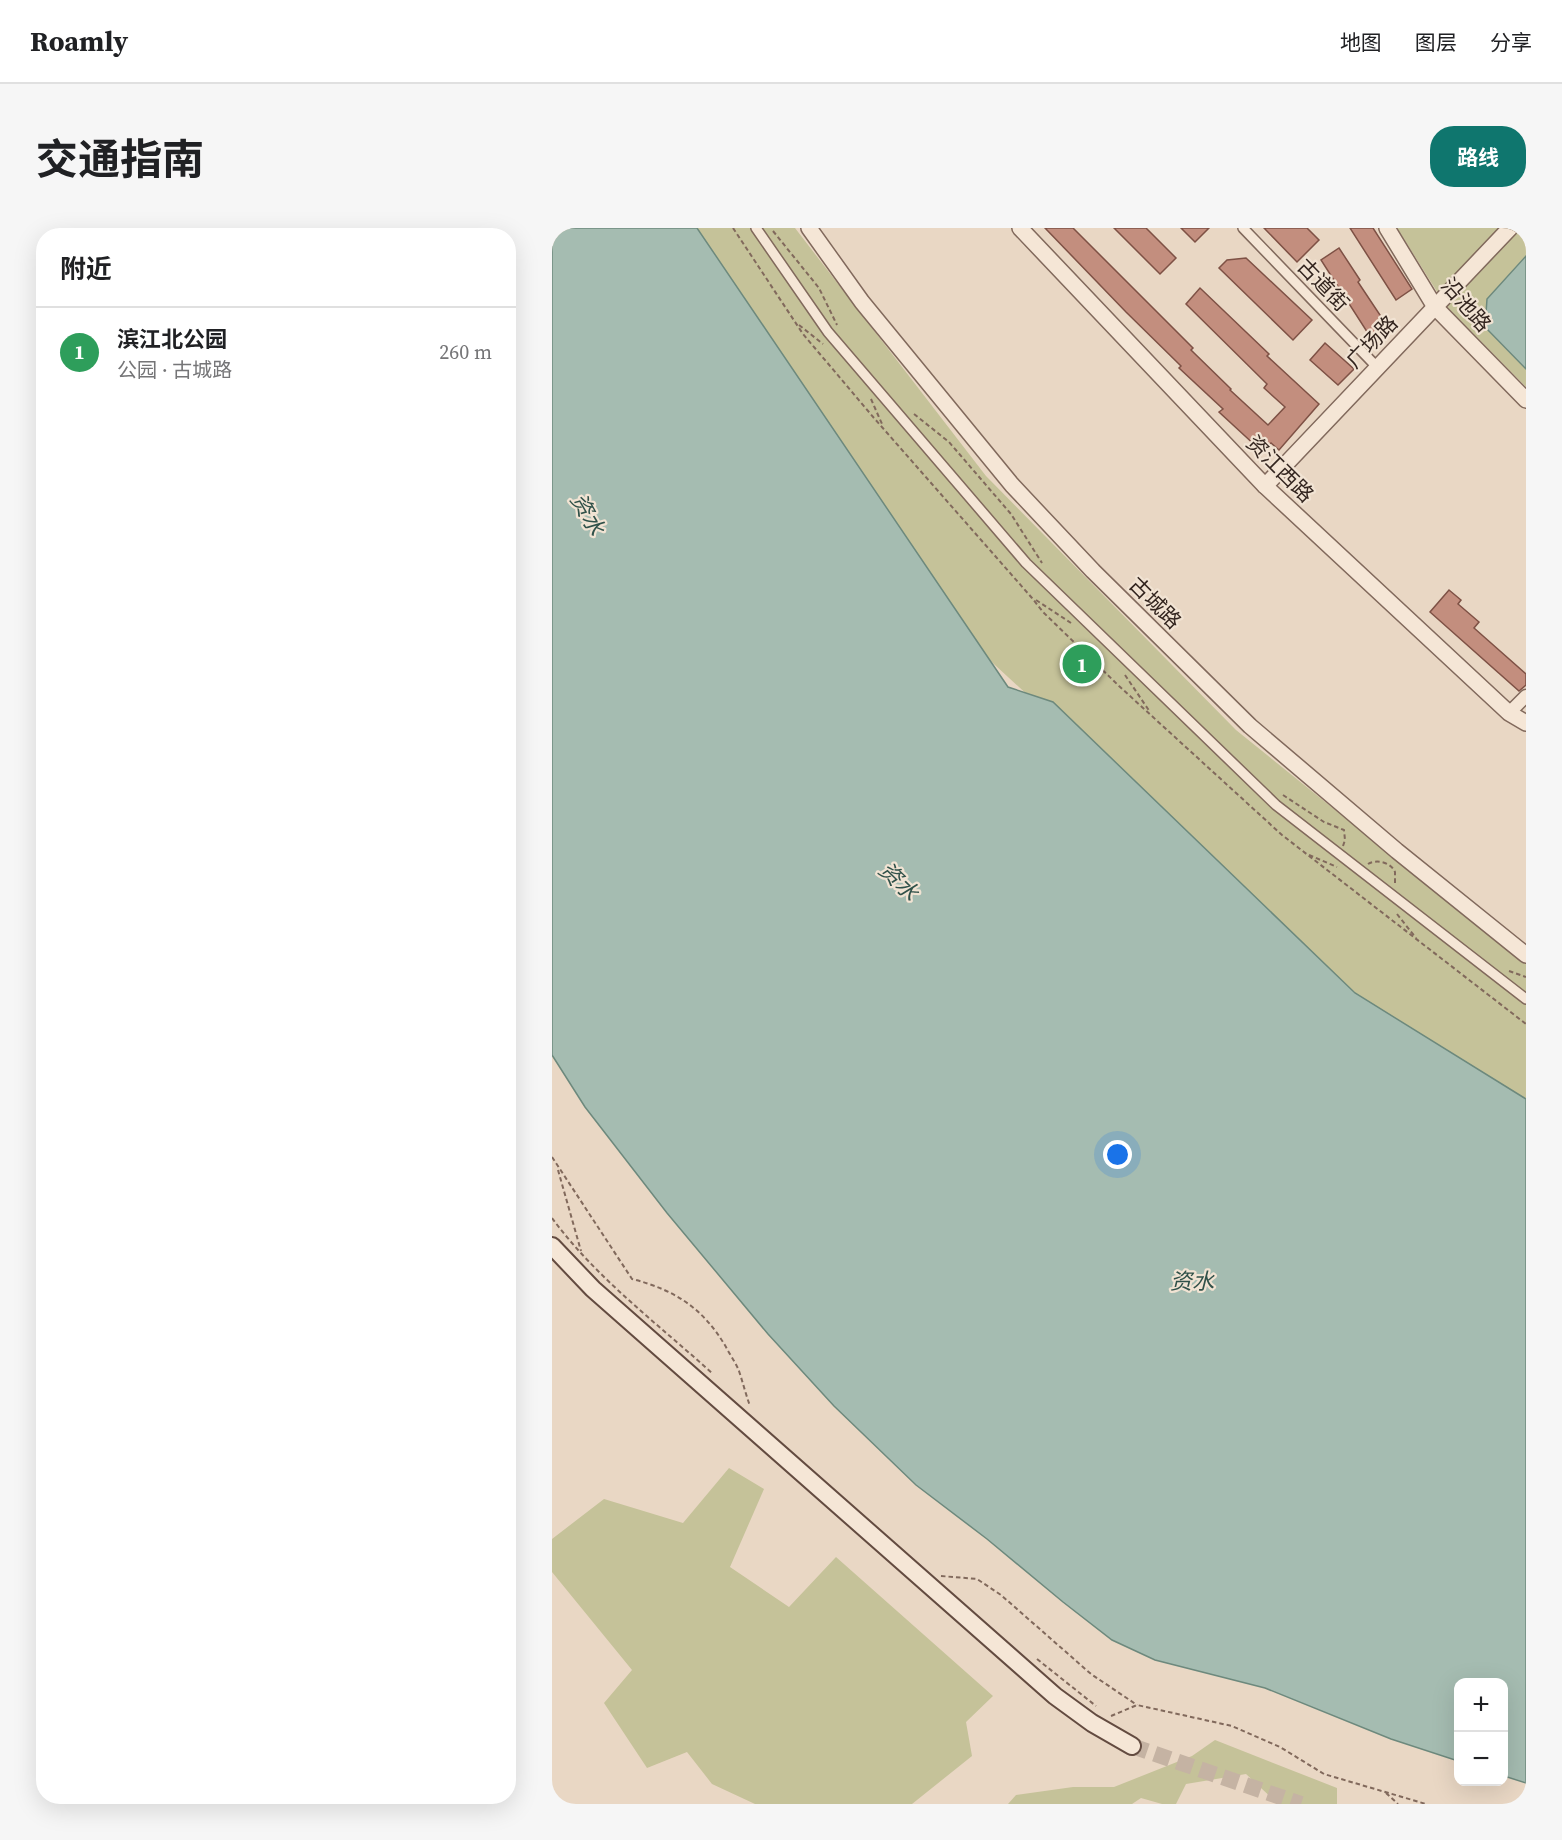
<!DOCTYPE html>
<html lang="zh">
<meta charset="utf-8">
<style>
:root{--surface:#fff;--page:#f6f6f6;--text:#202124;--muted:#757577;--line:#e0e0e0;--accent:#0f766e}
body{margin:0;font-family:"Source Serif 4","Noto Sans SC",serif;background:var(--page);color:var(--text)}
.controls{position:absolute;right:18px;bottom:18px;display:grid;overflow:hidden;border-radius:12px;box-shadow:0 6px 24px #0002}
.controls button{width:54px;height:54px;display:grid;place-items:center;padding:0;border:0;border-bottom:2px solid var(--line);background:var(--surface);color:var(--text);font:30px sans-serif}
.you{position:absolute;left:566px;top:927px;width:21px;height:21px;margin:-15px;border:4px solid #fff;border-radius:50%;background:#1a73e8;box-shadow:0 0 0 9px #1a73e833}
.badge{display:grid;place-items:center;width:39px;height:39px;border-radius:50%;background:var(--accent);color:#fff;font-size:20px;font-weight:700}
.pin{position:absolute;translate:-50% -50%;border:3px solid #fff;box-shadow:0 2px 6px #0006}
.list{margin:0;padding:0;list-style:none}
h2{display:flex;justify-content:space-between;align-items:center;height:78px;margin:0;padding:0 24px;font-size:26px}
h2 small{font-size:20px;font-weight:400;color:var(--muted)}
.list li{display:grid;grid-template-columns:39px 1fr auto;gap:18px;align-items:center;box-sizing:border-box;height:90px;padding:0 24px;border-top:2px solid var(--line)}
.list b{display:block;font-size:22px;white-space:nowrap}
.list p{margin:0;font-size:20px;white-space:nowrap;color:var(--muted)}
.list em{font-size:20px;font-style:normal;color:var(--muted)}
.map{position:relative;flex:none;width:974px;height:1576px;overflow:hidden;border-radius:24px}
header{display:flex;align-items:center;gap:36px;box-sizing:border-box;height:84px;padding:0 30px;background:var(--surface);border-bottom:2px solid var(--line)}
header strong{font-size:28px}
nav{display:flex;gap:33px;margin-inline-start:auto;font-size:21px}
.intro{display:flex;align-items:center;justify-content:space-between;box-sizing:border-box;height:144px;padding:0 36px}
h1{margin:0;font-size:42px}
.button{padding:15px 27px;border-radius:24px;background:var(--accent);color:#fff;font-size:21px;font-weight:700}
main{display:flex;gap:36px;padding:0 36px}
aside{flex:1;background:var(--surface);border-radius:24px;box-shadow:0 6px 24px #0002}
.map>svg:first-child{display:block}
.green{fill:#c5c299}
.water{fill:#a5bcb1;stroke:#6d897d;stroke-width:1.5}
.building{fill:#c38e7e;stroke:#7e5145;stroke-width:1.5}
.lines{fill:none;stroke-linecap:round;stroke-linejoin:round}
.secondary-tunnel{stroke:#c5b3a3;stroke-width:16;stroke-dasharray:16 8;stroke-linecap:butt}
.pedestrian-casing{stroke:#81695c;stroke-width:12}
.minor-casing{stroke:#81695c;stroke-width:15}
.tertiary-casing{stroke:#81695c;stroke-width:18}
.secondary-casing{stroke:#634b40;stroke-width:20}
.path{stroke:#81695c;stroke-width:2;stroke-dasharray:4.5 3;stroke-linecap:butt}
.pedestrian{stroke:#f5e6d6;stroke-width:9}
.minor{stroke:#f5e6d6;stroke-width:12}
.tertiary{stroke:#f5e6d6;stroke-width:15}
.secondary{stroke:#f5e6d6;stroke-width:16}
.labels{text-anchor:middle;stroke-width:4.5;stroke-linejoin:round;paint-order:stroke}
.street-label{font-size:21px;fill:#33251f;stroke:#f1e3d3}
.water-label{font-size:22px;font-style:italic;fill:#305149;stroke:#f1e3d3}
</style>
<header>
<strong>Roamly</strong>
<nav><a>地图</a><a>图层</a><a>分享</a></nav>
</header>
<div class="intro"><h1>交通指南</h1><a class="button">路线</a></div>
<main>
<aside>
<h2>附近<small></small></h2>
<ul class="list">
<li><span class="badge" style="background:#2e9e5b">1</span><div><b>滨江北公园</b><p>公园 · 古城路</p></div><em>260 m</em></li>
</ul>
</aside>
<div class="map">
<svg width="974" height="1576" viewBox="0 0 974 1576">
<rect width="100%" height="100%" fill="#e9d7c4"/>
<g class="green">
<polygon points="143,0 243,0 434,248 684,502 974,736 974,886 823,787 379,378"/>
<polygon points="845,0 974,0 974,159 894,78"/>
<polygon points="177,1240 212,1261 178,1339 237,1379 284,1329 441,1468 414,1494 420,1528 360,1576 203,1576 160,1556 135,1524 95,1540 52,1475 80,1442 0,1344 0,1311 52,1271 131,1295"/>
<polygon points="663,1512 785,1560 785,1576 724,1576 724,1574 694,1546 634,1556 624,1576 610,1576 589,1570 580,1576 456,1576 464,1567 521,1559 562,1559 640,1528"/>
</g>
<g class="water">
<polygon points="0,0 145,0 456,459 501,474 803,765 974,871 974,1555 952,1548 951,1454 906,1454 906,1533 839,1511 713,1460 603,1432 560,1412 511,1374 435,1311 364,1257 282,1178 216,1106 115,985 33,879 0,827"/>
<polygon points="974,28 974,141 933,99 935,71"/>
</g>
<g class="building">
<polygon points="493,0 521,0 641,120 639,122 679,161 678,162 716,197 733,179 712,160 715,156 634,76 648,60 717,126 715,128 767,176 727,222 719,215 716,218 711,214 706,220 667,184 671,181 627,140 629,138 574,84"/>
<polygon points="562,0 594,0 624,30 608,46"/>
<polygon points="629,0 657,0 643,14"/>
<polygon points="712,0 755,0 767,12 745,34"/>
<polygon points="798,0 821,0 860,61 844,72"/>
<polygon points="787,20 808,52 806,54 836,99 819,110 769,32"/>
<polygon points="694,30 760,92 741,112 667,40 675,32"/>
<polygon points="773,115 802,141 786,157 758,132"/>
<polygon points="897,362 909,372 906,376 927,394 922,400 974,446 974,457 967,463 878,384"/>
</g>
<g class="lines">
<polyline class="secondary-tunnel" points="580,1518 749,1576"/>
<defs>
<g id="pedestrian">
<polyline points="204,0 276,104 474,335 724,577 974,771"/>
<polyline points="691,0 825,139"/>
</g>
<polyline id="minor" points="957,485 974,468"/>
<g id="tertiary">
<polyline points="257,0 310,74 460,257 541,343 698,498 845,623 974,727"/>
<polyline points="468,0 713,258 957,485 974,495"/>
<polyline points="835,0 883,79 974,172"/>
<polyline points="713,258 958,0"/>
</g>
<polyline id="secondary" points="0,1018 41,1061 503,1468 540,1495 580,1518"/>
</defs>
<use href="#pedestrian" class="pedestrian-casing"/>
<use href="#minor" class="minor-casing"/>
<use href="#tertiary" class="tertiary-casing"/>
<use href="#secondary" class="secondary-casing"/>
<g class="path">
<polyline points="181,0 251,106 322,190 480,370 491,384 567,458 730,607 974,796"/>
<polyline points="221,3 267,60 285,97"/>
<polyline points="247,97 271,116"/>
<polyline points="319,171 330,196"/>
<polyline points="362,186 397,214 459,286 490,335"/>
<polyline points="484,372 519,395"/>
<polyline points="573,447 598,484"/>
<polyline points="731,567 772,594 792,602 793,612 791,618"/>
<polyline points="757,627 785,639"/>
<path d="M816,636C824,631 839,634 843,644C843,645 843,654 843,655"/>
<polyline points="845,686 864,710"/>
<polyline points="957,743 974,749"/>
<path d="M0,929L80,1051C123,1062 151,1080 174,1119C178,1127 184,1135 187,1143C191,1155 194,1167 198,1178"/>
<polyline points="6,942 29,1023"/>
<path d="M0,990C44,1050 106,1096 161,1146"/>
<polyline points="389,1348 425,1351 449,1367 539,1446 585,1477"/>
<polyline points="485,1431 544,1478"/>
<polyline points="559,1488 585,1477 680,1498 728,1519 772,1546 874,1576"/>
<polyline points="834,1565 846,1576"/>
</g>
<use href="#pedestrian" class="pedestrian"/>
<use href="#minor" class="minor"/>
<use href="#tertiary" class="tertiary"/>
<use href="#secondary" class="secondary"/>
</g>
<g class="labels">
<g class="street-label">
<text transform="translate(771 57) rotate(46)" y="7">古道街</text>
<text transform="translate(914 77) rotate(49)" y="7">沿池路</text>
<text transform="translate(820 114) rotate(-46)" y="7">广场路</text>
<text transform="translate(728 241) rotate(45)" y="7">资江西路</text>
<text transform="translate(603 375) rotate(45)" y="7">古城路</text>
</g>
<g class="water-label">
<text transform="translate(36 286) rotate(60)" y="8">资水</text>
<text transform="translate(347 653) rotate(44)" y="8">资水</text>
<text x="640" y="1061">资水</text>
</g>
</g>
</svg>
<div class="controls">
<button>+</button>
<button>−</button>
</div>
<div class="you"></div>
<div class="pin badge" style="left:530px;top:436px;background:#2e9e5b">1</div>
</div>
</main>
